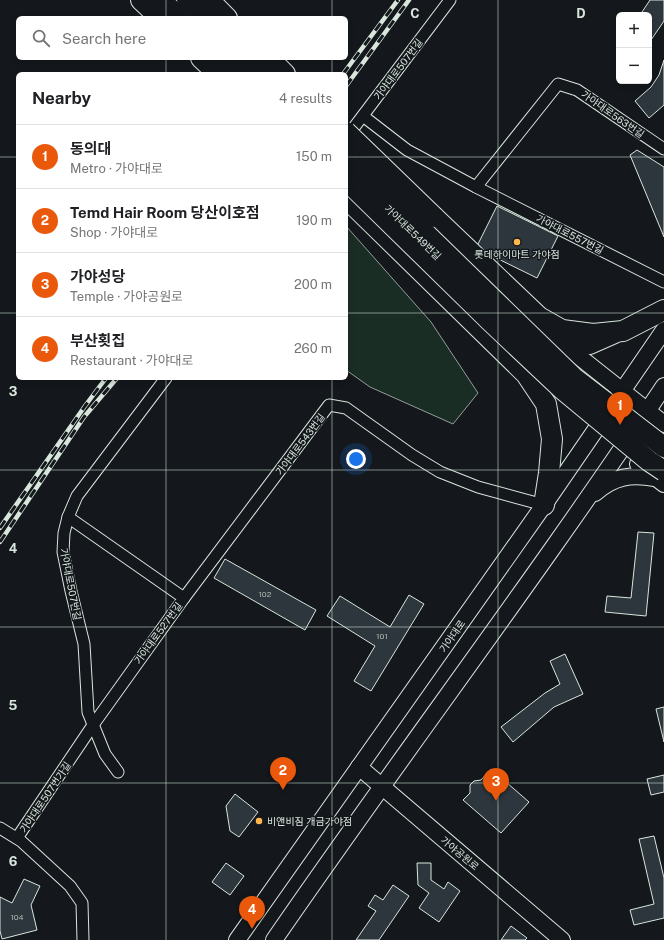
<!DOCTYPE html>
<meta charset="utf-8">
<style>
:root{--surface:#fff;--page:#f6f6f6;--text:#202124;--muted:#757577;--line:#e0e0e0;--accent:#ea580c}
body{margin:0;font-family:"Public Sans","Noto Sans KR",sans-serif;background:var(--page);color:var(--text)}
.controls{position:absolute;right:12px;top:12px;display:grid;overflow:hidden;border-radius:6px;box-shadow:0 2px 6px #0003}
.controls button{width:36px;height:36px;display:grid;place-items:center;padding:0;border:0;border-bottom:1px solid var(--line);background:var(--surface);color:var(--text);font:20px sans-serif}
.you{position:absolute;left:356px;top:459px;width:14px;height:14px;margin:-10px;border:3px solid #fff;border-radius:50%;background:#1a73e8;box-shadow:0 0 0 6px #1a73e833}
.badge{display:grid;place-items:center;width:26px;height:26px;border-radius:50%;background:var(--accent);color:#fff;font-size:13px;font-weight:700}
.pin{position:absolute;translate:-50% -33px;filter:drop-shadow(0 1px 2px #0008)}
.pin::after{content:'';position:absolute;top:21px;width:14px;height:12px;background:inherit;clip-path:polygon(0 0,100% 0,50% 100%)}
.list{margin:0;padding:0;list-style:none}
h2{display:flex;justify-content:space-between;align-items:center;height:52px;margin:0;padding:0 16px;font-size:17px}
h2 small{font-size:13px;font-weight:400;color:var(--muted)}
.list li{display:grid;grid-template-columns:26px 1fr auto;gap:12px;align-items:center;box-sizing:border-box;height:64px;padding:0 16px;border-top:1px solid var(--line)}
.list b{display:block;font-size:15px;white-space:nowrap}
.list p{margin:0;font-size:13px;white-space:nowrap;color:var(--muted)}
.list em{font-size:13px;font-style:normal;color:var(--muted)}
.icon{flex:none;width:22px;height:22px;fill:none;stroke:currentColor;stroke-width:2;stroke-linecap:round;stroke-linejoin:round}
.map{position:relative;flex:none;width:664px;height:940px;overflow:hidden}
.search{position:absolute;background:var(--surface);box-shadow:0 2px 6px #0003;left:16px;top:16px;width:332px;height:44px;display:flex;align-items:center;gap:10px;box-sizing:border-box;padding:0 14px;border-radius:6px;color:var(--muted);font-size:15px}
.panel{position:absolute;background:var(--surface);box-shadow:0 2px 6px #0003;left:16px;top:72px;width:332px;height:308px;border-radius:6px}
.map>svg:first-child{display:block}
.green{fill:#1a2d24;stroke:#939e99}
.building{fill:#2c363c;stroke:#d8e6dc}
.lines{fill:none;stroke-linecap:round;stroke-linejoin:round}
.street-casing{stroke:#d8e6dc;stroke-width:13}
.secondary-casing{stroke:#d8e6dc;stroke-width:18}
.highway-casing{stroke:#d8e6dc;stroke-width:22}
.street{stroke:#14181c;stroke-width:11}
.secondary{stroke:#14181c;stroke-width:16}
.highway{stroke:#14181c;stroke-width:20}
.rail-casing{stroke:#d8e6dc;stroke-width:4.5}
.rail{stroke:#14181c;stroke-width:3;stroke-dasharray:9;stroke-linecap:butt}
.highway-bridge-casing{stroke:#d8e6dc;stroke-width:22;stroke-linecap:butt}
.highway-bridge{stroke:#14181c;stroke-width:20}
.grid{fill:none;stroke:#d8e6dc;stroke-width:1;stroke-opacity:0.55}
.poi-dot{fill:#ffb74d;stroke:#14181c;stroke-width:1.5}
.labels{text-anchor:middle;stroke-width:3;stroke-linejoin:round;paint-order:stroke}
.number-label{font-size:8px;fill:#adbab4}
.street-label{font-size:10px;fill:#d8e6dc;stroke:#14181c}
.poi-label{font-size:10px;fill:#d8e6dc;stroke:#14181c}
.grid-label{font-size:13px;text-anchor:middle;font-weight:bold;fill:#d8e6dc;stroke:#14181c;stroke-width:3;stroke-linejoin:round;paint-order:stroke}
</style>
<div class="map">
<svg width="664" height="940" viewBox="0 0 664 940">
<rect width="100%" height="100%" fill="#14181c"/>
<polygon class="green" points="346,226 431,322 478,393 453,424 370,387 346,370"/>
<g class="building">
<polygon points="650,0 664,0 664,21 651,40 649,39 649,15 640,15"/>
<polygon points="664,60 664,105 649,118 635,101 651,87 659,75"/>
<polygon points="637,150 664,167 664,237 630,155"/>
<polygon points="497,206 558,236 537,278 476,248"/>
<polygon points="638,532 654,533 646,616 605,612 607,596 631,598"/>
<polygon points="225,559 316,610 305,630 214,578"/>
<polygon points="409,595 424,604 371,691 354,681 375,646 327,616 340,596 390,627"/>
<polygon points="565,654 583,694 554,707 513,742 501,727 545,693 560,684 550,661"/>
<polygon points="664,707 664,742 656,709"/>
<polygon points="491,769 529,802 501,833 463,800 470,793 470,785 474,781 481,780"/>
<polygon points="664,775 664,792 651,795 647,779"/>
<polygon points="235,794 258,812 239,837 230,831 226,806"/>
<polygon points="654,836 664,878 664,918 634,925 630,910 654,904 639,839"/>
<polygon points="226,863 244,876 230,895 212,882"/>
<polygon points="417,863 431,863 431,880 444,889 448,882 460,891 439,922 419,908 429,893 418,885"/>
<polygon points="24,879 40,886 31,905 37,930 2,939 0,931 0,897 12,903"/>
<polygon points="393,885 409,896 379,940 356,940 376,911 368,906 375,895 383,900"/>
<polygon points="511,926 527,938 525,940 501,940"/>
</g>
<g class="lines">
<defs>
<g id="street">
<polyline points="363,116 407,150 476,187 664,282"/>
<polyline points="346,138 450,0"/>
<polyline points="476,187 558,84 577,90 664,149"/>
<polyline points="184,598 329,405 346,408 412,455 440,472 478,487 544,505"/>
<polyline points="118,772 105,754 88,712 84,644 71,591 63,552 64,533 68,517 77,496 166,378"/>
<polyline points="0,828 21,841 70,886 82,903 83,940"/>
<polyline points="17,838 93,725 184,598 68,517"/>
</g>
<g id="secondary">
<polyline points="527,325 542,334 563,344 590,346 615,335"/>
<polyline points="563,344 664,424"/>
<polyline points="638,464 664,484"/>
<path d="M595,493C614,476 631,474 655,478"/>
<polyline points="359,767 562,940"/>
<polyline points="237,940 544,505 664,330"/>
<path d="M274,940C402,754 539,574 664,386"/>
</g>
<g id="highway">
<polyline points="141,0 160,18"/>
<polyline points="161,0 180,18"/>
<polyline points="187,0 206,18"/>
<polyline points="209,0 227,18"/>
<polyline points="201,58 218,74"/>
<polyline points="221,58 237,74"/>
<polyline points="246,58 263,74"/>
<polyline points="269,58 285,74"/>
<polyline points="346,198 526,374 546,404 552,439 549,473 544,505"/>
<polyline points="434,217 539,317 562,330 593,334 623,331 664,310"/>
</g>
</defs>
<use href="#street" class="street-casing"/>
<use href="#secondary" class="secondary-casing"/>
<use href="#highway" class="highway-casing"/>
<use href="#street" class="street"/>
<use href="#secondary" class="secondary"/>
<use href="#highway" class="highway"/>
<defs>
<g id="rail">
<polyline points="343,74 398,0"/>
<polyline points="346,86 409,0"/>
<polyline points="0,528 85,406 106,378"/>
<polyline points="0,542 84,417 117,378"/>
</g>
</defs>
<use href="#rail" class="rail-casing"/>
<use href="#rail" class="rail"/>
<defs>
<g id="highway-bridge">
<polyline points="346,132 434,217"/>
<polyline points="346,156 574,378 664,447"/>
<polyline points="346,180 490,321 562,389 649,461 664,471"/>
</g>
</defs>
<use href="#highway-bridge" class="highway-bridge-casing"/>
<use href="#highway-bridge" class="highway-bridge"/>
</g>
<path class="grid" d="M166,0V18M332,0V18M498,0V940M166,58V74M332,58V74M0,157H18M346,157H664M0,313H18M346,313H664M166,378V940M332,378V940M0,470H664M0,627H664M0,783H664"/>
<g class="poi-dot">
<circle cx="517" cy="242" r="4"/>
<circle cx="259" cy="821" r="4"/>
</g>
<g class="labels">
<g class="number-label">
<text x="265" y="597">102</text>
<text x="382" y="639">101</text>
<text x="17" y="920">104</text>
</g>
<g class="street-label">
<text transform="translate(398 69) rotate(-53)" y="4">가야대로507번길</text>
<text transform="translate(613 114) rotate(35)" y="4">가야대로563번길</text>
<text transform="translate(413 232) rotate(44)" y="4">가야대로549번길</text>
<text transform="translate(570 234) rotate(27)" y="4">가야대로557번길</text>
<text transform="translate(300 444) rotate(-53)" y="4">가야대로543번길</text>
<text transform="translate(71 584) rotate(79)" y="4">가야대로507번길</text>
<text transform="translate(158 633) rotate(-54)" y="4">가야대로527번길</text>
<text transform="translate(452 636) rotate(-55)" y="4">가야대로</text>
<text transform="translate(45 797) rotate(-56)" y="4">가야대로507번가길</text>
<text transform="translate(460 853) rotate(40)" y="4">가야공원로</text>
</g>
<g class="poi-label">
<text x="517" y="258">롯데하이마트 가야점</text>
<text x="267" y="825" text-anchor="start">비앤비짐 개금가야점</text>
</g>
</g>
<g class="grid-label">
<text x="415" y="18">C</text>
<text x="581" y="18">D</text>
<text x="13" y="396">3</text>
<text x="13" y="553">4</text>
<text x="13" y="710">5</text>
<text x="13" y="866">6</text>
</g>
</svg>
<div class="controls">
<button>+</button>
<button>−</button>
</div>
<div class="you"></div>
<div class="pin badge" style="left:620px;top:425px">1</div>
<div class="pin badge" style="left:283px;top:790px">2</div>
<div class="pin badge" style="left:496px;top:801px">3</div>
<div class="pin badge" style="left:252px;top:929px">4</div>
<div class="search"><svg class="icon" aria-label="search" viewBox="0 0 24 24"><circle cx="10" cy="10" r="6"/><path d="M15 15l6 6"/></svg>Search here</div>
<section class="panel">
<h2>Nearby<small>4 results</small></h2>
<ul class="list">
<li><span class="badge">1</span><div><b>동의대</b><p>Metro · 가야대로</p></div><em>150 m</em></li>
<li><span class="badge">2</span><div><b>Temd Hair Room 당산이호점</b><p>Shop · 가야대로</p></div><em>190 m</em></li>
<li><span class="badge">3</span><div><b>가야성당</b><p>Temple · 가야공원로</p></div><em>200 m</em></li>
<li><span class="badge">4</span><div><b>부산횟집</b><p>Restaurant · 가야대로</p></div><em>260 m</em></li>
</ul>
</section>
</div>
